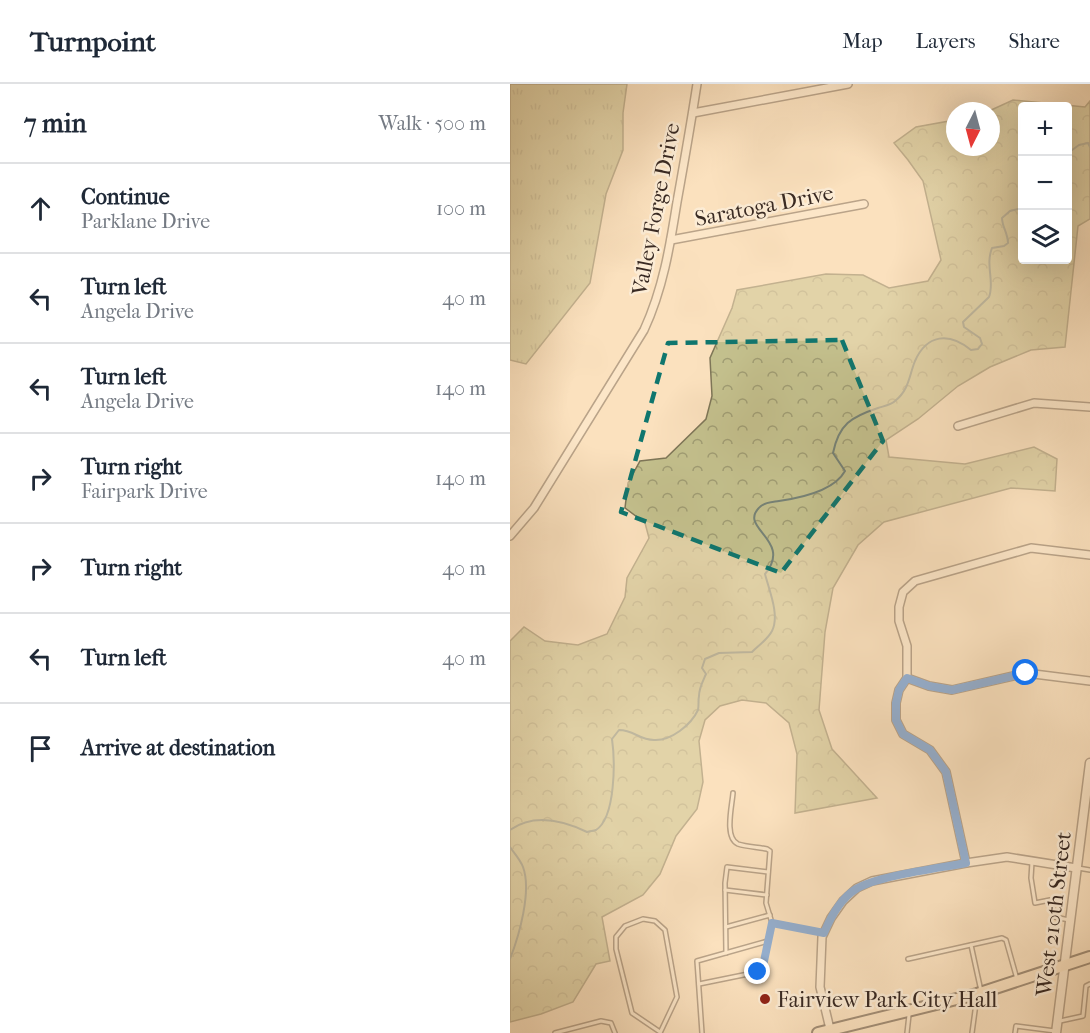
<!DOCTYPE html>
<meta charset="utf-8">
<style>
:root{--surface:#fff;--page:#f2f2f3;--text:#1f2937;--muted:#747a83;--line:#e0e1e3}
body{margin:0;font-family:"IM FELL French Canon",serif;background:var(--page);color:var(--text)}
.controls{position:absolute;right:18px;top:18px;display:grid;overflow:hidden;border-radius:6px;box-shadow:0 6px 24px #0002}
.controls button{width:54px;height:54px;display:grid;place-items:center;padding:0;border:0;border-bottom:2px solid var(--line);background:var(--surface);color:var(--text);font:30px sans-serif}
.compass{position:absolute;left:436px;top:18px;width:54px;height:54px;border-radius:50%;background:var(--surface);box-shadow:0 6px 24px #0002;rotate:186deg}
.stop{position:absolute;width:18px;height:18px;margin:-14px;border:4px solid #1a73e8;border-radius:50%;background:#fff}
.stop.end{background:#1a73e8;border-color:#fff;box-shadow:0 2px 6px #0008}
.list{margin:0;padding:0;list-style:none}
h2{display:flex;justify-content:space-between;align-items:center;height:78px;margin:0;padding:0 24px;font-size:26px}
h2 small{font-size:20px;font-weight:400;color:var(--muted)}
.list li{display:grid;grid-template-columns:39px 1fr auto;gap:18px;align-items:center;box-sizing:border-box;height:90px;padding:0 24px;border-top:2px solid var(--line)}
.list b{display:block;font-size:22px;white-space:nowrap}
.list p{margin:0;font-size:20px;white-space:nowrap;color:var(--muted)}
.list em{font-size:20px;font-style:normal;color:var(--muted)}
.icon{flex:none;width:33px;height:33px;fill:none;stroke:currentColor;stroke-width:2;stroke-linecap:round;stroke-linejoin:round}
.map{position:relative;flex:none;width:580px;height:949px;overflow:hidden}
header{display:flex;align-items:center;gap:36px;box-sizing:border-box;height:84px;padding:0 30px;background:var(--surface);border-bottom:2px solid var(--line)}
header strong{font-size:28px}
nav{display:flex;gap:33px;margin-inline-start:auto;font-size:21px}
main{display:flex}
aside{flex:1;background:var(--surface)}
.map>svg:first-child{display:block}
.forest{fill:url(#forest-crowns);stroke:#7e7658;stroke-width:1.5;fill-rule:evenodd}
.park{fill:url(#park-tufts);stroke:#7e7658;stroke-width:1.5}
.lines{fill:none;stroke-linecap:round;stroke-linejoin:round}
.stream{stroke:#768378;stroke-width:2}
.service-casing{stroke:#6a584a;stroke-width:6}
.minor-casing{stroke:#6a584a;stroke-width:10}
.tertiary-casing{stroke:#6a584a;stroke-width:11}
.primary-casing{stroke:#392a23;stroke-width:14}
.service{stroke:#fcecd5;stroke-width:3}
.minor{stroke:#fcecd5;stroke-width:7}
.tertiary{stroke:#fcecd5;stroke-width:8}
.primary{stroke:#fbe1be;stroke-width:10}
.route{stroke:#1a73e8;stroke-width:8}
.marked{fill:none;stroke:#0f766e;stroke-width:4.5;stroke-dasharray:12 8;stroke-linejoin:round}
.poi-dot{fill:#8f2418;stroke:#fcecd5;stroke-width:2}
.labels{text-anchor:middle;stroke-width:5;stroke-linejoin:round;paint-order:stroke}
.street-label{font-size:22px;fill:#392a23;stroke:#fcecd5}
.poi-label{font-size:22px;fill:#392a23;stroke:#fcecd5;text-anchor:start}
</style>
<header>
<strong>Turnpoint</strong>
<nav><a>Map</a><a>Layers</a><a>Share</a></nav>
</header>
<main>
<aside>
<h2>7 min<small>Walk · 500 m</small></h2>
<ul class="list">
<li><svg class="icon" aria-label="ahead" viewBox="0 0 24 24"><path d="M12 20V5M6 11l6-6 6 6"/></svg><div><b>Continue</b><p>Parklane Drive</p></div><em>100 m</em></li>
<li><svg class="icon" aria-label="left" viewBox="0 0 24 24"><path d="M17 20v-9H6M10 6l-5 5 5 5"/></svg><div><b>Turn left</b><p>Angela Drive</p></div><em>40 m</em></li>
<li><svg class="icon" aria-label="left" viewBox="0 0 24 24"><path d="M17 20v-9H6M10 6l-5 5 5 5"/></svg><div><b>Turn left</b><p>Angela Drive</p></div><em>140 m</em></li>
<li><svg class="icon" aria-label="right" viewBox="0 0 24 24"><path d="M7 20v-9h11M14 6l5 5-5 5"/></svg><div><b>Turn right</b><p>Fairpark Drive</p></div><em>140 m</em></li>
<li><svg class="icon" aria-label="right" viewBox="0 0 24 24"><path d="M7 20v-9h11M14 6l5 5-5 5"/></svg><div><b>Turn right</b></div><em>40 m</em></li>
<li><svg class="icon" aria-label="left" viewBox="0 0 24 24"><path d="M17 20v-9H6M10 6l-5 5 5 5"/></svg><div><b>Turn left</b></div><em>40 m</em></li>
<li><svg class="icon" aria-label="arrive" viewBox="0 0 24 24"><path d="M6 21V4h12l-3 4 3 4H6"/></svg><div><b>Arrive at destination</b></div></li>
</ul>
</aside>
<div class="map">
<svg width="580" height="949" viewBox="0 0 580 949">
<defs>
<pattern id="forest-crowns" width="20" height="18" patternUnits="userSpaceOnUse" patternTransform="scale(1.5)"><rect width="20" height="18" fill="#c4c18e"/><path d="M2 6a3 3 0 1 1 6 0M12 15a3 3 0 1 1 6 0" fill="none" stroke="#a09d74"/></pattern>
<pattern id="park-tufts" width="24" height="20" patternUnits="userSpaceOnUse" patternTransform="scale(1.5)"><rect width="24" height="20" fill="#c4c18e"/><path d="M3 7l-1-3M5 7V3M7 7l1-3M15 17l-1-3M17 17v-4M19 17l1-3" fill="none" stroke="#a09d74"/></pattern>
</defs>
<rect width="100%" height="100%" fill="#fbe1be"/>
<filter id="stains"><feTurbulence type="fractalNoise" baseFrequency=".00333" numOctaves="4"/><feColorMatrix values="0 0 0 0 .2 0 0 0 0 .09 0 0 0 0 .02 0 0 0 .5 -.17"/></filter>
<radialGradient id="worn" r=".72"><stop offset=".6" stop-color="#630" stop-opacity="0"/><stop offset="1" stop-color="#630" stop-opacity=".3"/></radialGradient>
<path class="forest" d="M503,16L575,23L580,17V135L568,142L555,263L521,266L480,283L448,302L408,335L376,356L379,373L455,380L524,363L547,375L545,407L501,404L374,438L348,461L323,504L315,548L309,626L322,665L367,714L285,729L287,670L279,639L256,619L232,616L210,622L195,636L189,657L193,698L187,725L166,752L150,790L133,811L92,833L100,877L86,880L63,918L31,930L0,938V557L14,543L35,557L68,561L97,550L115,513L117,494L139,454L135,439L115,424L118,399L130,377L156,374L196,335L202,312L200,274L222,224L227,206L316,190L353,191L379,204L418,197L431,176L413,97L398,76L384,59L406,43L445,36V63H481V27H479ZM558,22V176H512V22Z"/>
<polygon class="park" points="0,0 117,0 113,29 113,66 96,110 80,199 16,280 0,276"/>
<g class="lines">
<g class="stream">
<polyline points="558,69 569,61 578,59 580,63"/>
<path d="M0,746C24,729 52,736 77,748C80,747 83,747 86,746C106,733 105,676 102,655L109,646C124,646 129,656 144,656C161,657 181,641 188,626C189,622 188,616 189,612C189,604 193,597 196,590L192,584L195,575L209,569L242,568C248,562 258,555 262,547C270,531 259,506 255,490C284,455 225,444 251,422C256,418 263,418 269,417C290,414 324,407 335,387L323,369C329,340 341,333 368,324C374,322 381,321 385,317C399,306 399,292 405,277C417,250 439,248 461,266L468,265L472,260L470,254L454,243L453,238L479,213C485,198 475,182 482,164L494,162L498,159C498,149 492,143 492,134L500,127L512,124"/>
<path d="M0,763C4,769 10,775 13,783C22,807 9,852 0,875"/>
</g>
<defs>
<g id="service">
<polyline points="522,778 521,794 525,819 540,816 545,833 559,836"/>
<polyline points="568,784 580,786"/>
<polyline points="215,806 257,811"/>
<polyline points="263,839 312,849"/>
<polyline points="216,843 260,831"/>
<polyline points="461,861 471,907"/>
<polyline points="216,869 215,799 217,783 258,788"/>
<polyline points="398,875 492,854 496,856 507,895"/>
<polyline points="189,900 248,888 253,882 258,857"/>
<polyline points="550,937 573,932 576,902 580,900"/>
<polyline points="150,948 122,929 106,865 106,853 115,842 133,835 145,837 155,846 167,913 150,949"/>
<polyline points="45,949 91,937 101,939 105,949"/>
<path d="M192,949L187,877L258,857L262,839L256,819L260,767L257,765C248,763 237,763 228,760C214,754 222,722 223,709"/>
<polyline points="397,949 399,931"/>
<polyline points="462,949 467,912"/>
<polyline points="505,949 506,942 545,947"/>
</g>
<g id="minor">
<polyline points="183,29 338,0"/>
<polyline points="161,156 354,120"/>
<polyline points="448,342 524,319 580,323"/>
<path d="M0,452L24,424L134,246C153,205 160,162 167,118C174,79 181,39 187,0"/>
<polyline points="397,594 419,602 442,606 516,589 580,597"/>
<polyline points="456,779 436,688 420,666 393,650 386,636 386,619 389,606 397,594 397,562 389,537 389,523 393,508 405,497 521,464 580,471"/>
<polyline points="320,945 310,903 312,853 321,834 333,817 347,804 362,797 456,779 497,773 566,784"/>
</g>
<polyline id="tertiary" points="546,949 580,679"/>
<polyline id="primary" points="308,949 467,910 580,873"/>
</defs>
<use href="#service" class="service-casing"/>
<use href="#minor" class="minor-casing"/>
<use href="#tertiary" class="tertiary-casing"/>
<use href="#primary" class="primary-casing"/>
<use href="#service" class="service"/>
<use href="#minor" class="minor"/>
<use href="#tertiary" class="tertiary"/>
<use href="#primary" class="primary"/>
</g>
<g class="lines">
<path class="route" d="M248,888L253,882L262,839L314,849C321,832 330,815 346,805C366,792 430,784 456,779L436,688L420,666L393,650L386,636V619L389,606L397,594L419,602L442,606L516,589"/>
</g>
<path d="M0 0H580V949H0ZM332,256L373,357L271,489L111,428L158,259Z" fill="#fbe1be" fill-opacity=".55" fill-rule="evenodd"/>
<path class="marked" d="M332,256L373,357L271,489L111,428L158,259Z"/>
<circle class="poi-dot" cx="255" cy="915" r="6"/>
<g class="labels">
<g class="street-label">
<text transform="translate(254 121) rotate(-11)" y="8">Saratoga Drive</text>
<text transform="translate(145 125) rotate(-79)" y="8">Valley Forge Drive</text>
<text transform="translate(543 830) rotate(-83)" y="8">West 210th Street</text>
</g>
<g class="poi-label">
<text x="267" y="923">Fairview Park City Hall</text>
</g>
</g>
<rect width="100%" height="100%" filter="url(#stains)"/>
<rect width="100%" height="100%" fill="url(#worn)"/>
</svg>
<div class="controls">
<button>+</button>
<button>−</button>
<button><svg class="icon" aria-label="layers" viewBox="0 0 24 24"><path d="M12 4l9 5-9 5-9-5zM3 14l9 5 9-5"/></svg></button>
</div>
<svg class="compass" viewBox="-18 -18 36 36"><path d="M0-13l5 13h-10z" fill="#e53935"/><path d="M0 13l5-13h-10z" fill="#747a83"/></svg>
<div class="stop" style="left:516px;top:589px"></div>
<div class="stop end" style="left:248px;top:888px"></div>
</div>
</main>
